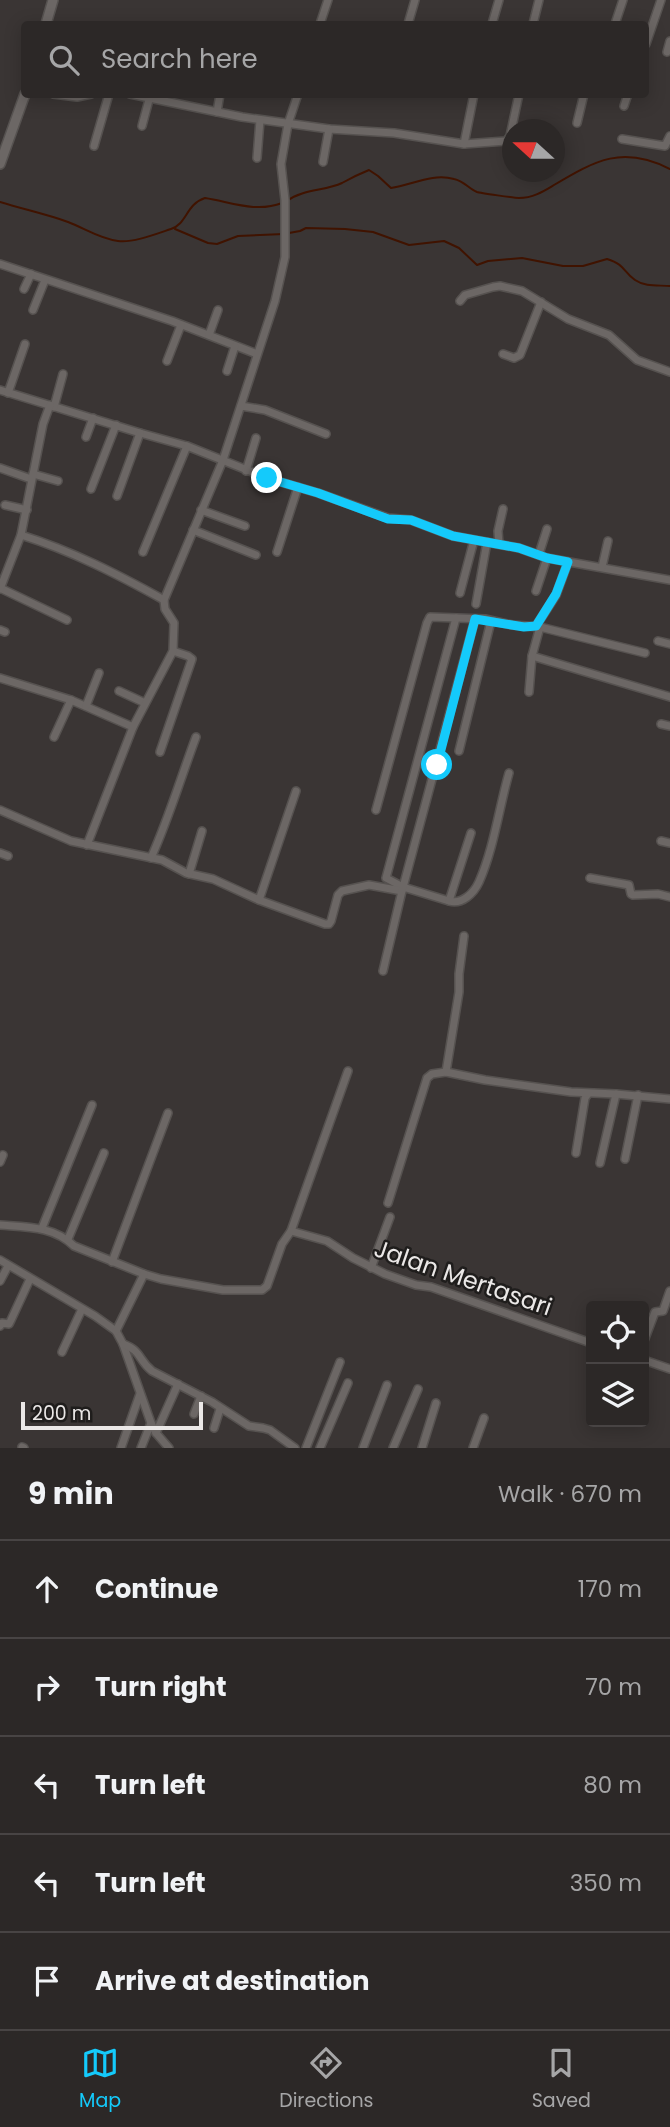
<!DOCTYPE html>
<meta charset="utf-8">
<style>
:root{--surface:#2c2827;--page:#383433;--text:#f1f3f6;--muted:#a6a6a7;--line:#484444;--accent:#14cafb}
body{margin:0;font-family:Poppins,sans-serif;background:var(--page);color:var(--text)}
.controls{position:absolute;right:21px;bottom:21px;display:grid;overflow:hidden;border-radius:7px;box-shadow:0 4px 18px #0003}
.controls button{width:63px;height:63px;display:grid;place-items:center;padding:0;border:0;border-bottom:2px solid var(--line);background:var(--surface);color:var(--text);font:35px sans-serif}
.compass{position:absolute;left:502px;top:119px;width:63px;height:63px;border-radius:50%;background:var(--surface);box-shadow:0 4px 18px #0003;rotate:291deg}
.scale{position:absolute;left:21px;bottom:18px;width:182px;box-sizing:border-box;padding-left:7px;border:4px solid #ebe8e7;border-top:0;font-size:19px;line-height:24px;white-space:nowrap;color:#ebe8e7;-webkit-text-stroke:5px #1f1d1c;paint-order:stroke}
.stop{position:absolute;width:21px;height:21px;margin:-16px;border:5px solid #14cafb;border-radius:50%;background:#fff}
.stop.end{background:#14cafb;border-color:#fff;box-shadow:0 2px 7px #0008}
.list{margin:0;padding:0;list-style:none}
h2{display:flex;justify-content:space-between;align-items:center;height:91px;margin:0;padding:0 28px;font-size:30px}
h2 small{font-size:23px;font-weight:400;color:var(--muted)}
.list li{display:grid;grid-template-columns:46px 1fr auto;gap:21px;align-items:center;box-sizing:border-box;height:98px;padding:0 28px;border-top:2px solid var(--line)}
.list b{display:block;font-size:26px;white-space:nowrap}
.list em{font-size:23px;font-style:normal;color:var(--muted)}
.icon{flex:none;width:38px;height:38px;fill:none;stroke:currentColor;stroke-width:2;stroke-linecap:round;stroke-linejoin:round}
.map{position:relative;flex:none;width:670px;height:1448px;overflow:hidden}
.search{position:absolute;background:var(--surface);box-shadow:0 4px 18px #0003;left:21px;right:21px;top:21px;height:77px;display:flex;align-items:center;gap:18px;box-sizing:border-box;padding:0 24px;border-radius:7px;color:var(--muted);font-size:26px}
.sheet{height:581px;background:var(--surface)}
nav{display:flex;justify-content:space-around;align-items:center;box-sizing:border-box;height:98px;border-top:2px solid var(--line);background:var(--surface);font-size:19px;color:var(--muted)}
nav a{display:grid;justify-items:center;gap:4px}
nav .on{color:var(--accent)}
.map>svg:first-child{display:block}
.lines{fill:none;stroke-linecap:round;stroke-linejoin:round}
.stream{stroke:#401300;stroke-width:2}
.minor-casing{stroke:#565250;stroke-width:10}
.tertiary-casing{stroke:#565250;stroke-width:12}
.minor{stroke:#6c6765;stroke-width:7}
.tertiary{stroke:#6c6765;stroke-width:9}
.route{stroke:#14cafb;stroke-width:9}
.labels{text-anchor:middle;stroke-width:5;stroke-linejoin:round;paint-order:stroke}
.street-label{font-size:24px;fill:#ebe8e7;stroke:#1f1d1c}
</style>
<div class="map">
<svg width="670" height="1448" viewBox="0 0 670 1448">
<rect width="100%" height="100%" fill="#3a3534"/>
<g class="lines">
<g class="stream">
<path d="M287,201C303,189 325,191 342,183C351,178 359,174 369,170L378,176L391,188C412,185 432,173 454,179C464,181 469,189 477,192C480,193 515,198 519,198C533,198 544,191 554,185C596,160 623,145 670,169"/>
<path d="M0,202C22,209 46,214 68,222C84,228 100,239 118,241C133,243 156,234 171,229C187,224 186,204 205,198C231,202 256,213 282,203"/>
<polyline points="175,229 208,243 217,244 238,236 284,234"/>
<path d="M289,233L300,231L306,228L345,229L373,232L409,245L444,241L459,248L477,265L488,261L522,258L563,266H583L607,259C626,265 622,271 635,280C645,287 658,285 670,286"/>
</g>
<defs>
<g id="minor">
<polyline points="320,24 328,0"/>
<polyline points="408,24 415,0"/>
<polyline points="492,24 499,0"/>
<polyline points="533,24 539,0"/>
<polyline points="615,24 623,0"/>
<polyline points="646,44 661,0"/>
<polyline points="667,52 670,41"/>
<polyline points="53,94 77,97 91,94"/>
<polyline points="130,94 242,117 329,129 394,133 464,144 506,141 510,136 519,94"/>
<polyline points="624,106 628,94"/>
<polyline points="217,112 220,94"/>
<polyline points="577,123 584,94"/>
<polyline points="142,126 150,96"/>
<polyline points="622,139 665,146 670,136"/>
<polyline points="464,144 474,94"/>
<polyline points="94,146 109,94"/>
<polyline points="257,158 260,120"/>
<polyline points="323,162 329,129"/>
<polyline points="0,264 172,321 257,354"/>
<polyline points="24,289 31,274"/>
<polyline points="460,301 465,295 493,287 500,286 522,291 568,319 609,335 637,360 670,372"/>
<polyline points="33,310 45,280"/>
<polyline points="209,335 218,310"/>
<polyline points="503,354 514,358 520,355 541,302"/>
<polyline points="167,361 181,325"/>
<polyline points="227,371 235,346"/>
<polyline points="0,390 140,433 187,446 267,478 318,493 388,518 411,520 453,536 519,548 547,558 670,580"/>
<polyline points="8,393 25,344"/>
<polyline points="241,406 265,410 326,434"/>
<polyline points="54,407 63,374"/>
<polyline points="86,437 93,418"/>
<polyline points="0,468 31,479"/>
<polyline points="246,471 256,438"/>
<polyline points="33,474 58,481"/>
<polyline points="91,489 116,425"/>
<polyline points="117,496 140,433"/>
<polyline points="5,505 27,510"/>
<polyline points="201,510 245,526"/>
<polyline points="193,530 256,555"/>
<path d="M21,535C72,551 117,574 164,600"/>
<polyline points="499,544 498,531 503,509"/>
<polyline points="143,552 187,446"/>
<polyline points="277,552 298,487"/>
<polyline points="539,554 547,529"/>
<polyline points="602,567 608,541"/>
<polyline points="0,588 67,620"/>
<polyline points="0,589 21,535 43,424 50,405"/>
<polyline points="536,591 547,558"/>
<polyline points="460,593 474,540"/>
<polyline points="476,604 487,542"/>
<polyline points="456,618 386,878 403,887 449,901 471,833"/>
<polyline points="536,626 556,595 568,562"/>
<polyline points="540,627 645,653"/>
<polyline points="0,630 5,632"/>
<polyline points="658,641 670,644"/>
<polyline points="532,656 670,697"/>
<polyline points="0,678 71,700 133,727"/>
<polyline points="119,691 145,703"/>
<polyline points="86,706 99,673"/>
<polyline points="661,724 670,726"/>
<polyline points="54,737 71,700"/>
<polyline points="459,751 491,621"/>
<polyline points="160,752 192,659 188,656 173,651"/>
<polyline points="0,810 71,841 162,860 186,873 213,879 259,900 325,924 329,924 331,921 338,895 342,891 369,885 402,891"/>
<polyline points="376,810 427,623 430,617 485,619 512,625 540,627 532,656 529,692"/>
<polyline points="661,841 670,843"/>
<polyline points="87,845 133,727 173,651 174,623 165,609 164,600 223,460 275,301 285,257 285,200 281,164 288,124 298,94"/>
<polyline points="0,853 8,856"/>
<path d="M151,858C169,818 181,777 196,737"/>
<polyline points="189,874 202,831"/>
<polyline points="590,878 629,885 631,894 633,895 658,894 670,897"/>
<polyline points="259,900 296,791"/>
<path d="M449,901C462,905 474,893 479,882C494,848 499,808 509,773"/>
<polyline points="383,971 402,891 475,619"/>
<polyline points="446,1072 459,992 459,974 464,936"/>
<polyline points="576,1153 585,1098 588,1094"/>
<polyline points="625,1159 638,1095"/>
<polyline points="0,1162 3,1155"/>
<polyline points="600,1163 616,1094"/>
<polyline points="388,1203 427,1078 432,1074 446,1072 485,1080 571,1092 616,1094 670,1099"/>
<path d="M0,1225C27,1227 54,1226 74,1246L144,1274L161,1279L223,1290H262L267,1286L282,1244L291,1231L348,1071"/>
<polyline points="42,1228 92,1105"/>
<polyline points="291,1231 327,1241 353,1258 385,1274 416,1285 431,1287 591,1343"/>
<polyline points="68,1239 104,1153"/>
<polyline points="0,1260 95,1316 116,1331 123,1344 151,1423 156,1433 169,1448"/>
<polyline points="112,1262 168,1113"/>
<polyline points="371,1268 390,1217"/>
<polyline points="0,1281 8,1266"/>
<polyline points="0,1326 2,1323 9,1324 11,1320 30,1279"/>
<polyline points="116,1331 144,1274"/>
<polyline points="644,1341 655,1312 663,1311 670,1291"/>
<path d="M123,1344C142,1351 138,1360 152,1371L212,1402L249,1426L263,1428L270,1430L295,1448"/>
<polyline points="62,1352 82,1309"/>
<polyline points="644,1360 670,1369"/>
<polyline points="194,1414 201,1396"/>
<polyline points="214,1428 220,1409"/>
<polyline points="156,1433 178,1384"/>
<polyline points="22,1447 24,1448"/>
<polyline points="121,1448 140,1394"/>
<polyline points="141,1448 151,1423"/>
<polyline points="306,1448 340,1362"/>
<polyline points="320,1448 348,1383"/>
<polyline points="363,1448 387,1385"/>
<polyline points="393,1448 418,1389"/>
<polyline points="422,1448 436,1403"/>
<polyline points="473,1448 484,1418"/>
</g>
<g id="tertiary">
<polyline points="46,24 53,0"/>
<polyline points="0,164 25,94"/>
</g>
</defs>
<use href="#minor" class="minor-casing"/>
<use href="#tertiary" class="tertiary-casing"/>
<use href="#minor" class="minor"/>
<use href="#tertiary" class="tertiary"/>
</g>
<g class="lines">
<polyline class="route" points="267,478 318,493 388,519 411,520 453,536 519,548 547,558 568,562 556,594 536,626 524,627 475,619 437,765"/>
</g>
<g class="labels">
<g class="street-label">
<text transform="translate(463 1278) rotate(19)" y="8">Jalan Mertasari</text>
</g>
</g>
</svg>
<div class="controls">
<button><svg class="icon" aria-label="locate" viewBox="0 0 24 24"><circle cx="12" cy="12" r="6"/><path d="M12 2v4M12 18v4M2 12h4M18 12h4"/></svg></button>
<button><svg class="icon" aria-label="layers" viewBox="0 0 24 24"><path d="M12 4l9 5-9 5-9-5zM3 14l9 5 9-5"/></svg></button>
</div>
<svg class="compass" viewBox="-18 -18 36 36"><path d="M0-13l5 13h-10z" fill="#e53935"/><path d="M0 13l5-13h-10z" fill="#a6a6a7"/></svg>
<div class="scale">200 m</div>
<div class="stop" style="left:437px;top:765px"></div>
<div class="stop end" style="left:267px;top:478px"></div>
<div class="search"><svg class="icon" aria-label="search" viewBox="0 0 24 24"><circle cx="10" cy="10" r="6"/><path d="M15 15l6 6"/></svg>Search here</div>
</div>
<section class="sheet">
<h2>9 min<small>Walk · 670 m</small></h2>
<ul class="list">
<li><svg class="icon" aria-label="ahead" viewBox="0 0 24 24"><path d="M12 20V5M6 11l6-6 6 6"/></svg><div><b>Continue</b></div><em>170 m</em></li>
<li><svg class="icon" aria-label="right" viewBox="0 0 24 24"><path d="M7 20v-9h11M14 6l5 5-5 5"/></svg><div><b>Turn right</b></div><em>70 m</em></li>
<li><svg class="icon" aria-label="left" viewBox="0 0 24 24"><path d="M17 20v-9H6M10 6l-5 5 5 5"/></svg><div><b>Turn left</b></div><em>80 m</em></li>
<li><svg class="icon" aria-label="left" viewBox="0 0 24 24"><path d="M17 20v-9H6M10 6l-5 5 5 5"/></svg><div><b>Turn left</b></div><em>350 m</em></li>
<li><svg class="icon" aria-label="arrive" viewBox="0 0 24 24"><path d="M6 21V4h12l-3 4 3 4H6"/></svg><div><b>Arrive at destination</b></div></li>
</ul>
</section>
<nav>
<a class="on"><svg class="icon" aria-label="map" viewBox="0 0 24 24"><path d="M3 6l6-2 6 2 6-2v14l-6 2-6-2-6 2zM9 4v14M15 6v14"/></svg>Map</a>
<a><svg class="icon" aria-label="directions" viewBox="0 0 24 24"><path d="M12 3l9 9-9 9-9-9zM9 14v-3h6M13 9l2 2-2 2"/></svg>Directions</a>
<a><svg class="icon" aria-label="saved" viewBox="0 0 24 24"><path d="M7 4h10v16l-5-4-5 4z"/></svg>Saved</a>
</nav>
